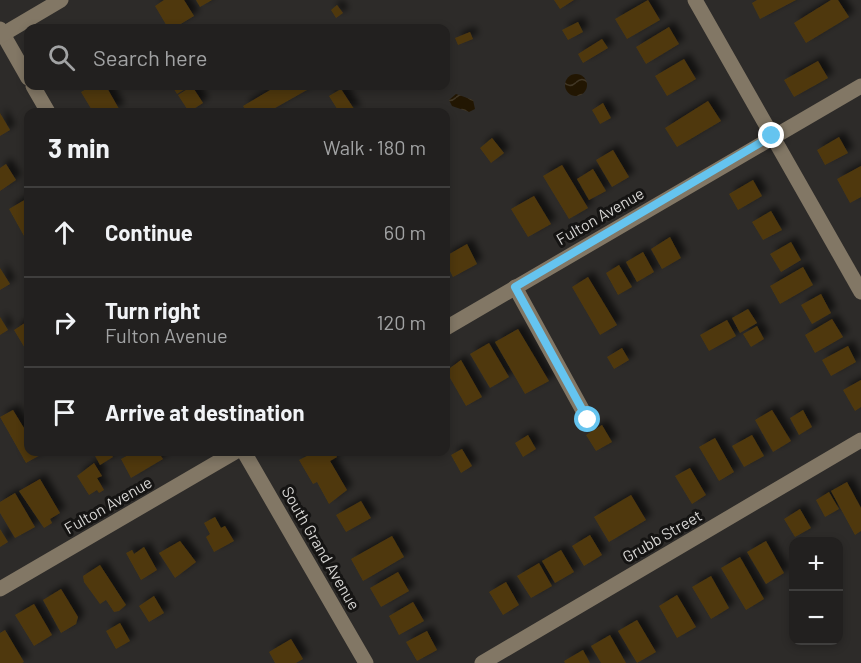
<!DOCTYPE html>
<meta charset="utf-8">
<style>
:root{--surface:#22201f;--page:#2e2d2c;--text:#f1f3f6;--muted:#a2a3a4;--line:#3f3e3d}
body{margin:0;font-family:Barlow,sans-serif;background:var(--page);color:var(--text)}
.controls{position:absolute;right:18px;bottom:18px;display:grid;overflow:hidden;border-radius:12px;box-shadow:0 3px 9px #0003}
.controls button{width:54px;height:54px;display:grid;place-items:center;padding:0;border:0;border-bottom:2px solid var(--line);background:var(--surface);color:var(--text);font:30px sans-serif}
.stop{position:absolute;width:18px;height:18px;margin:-14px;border:4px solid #65c4ef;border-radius:50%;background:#fff}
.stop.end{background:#65c4ef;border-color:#fff;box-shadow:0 2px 6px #0008}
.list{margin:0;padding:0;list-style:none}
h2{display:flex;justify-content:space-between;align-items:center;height:78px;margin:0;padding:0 24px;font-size:26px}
h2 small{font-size:20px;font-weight:400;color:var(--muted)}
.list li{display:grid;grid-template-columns:39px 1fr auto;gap:18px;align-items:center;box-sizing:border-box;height:90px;padding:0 24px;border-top:2px solid var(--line)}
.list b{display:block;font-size:22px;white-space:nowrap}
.list p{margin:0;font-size:20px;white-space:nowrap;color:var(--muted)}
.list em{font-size:20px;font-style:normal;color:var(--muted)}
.icon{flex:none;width:33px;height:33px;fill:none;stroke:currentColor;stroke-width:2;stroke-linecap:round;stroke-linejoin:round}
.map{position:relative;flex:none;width:861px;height:663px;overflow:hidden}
.search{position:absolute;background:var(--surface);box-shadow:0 3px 9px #0003;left:24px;top:24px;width:426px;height:66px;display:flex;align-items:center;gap:15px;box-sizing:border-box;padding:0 21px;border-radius:12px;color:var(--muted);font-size:22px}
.panel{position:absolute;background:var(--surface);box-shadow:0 3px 9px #0003;left:24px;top:108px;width:426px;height:348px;border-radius:12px}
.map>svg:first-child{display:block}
.water{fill:url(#water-waves)}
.building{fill:#50390f;filter:url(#shadow)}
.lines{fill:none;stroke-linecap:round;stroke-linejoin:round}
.minor{stroke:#827765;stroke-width:15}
.route{stroke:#65c4ef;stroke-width:8}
.labels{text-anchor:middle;stroke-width:6;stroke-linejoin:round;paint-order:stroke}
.street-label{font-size:16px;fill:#d7d6d4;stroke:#151413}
</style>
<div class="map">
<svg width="861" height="663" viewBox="0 0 861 663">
<defs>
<pattern id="water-waves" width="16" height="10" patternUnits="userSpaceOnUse" patternTransform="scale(1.5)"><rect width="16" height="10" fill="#221602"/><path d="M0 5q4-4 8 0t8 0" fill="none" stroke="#413726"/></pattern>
<filter id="shadow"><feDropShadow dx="5.5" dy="-5.5" stdDeviation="3" flood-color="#0009"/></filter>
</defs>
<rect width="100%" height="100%" fill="#2d2b29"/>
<g class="water">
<circle cx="576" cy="85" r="11"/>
<polygon points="456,94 473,100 475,109 469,112 452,106 449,100"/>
</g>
<g class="building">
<polygon points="164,0 184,0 194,16 174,28 168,28 155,6"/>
<polygon points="196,0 212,0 200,7"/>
<polygon points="554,0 574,0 560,9"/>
<polygon points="648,0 660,20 627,39 615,19"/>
<polygon points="757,0 796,0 760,19 752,3"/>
<polygon points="831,0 838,0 849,17 806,43 794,23"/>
<polygon points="337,5 343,13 336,18 331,10"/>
<polygon points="578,22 583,32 568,40 562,30"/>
<polygon points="669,27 679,44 646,64 636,47"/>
<polygon points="470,32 473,39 458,45 455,38"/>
<polygon points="602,39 608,48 583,63 578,54"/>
<polygon points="684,59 696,79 667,96 655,76"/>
<polygon points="818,61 828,78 794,97 784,80"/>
<polygon points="92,86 106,86 119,109 113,112 93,112 81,92"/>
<polygon points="172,86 190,86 177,94"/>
<polygon points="192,86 203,103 189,112 178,95"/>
<polygon points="277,86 314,86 268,112 247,112 243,106"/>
<polygon points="341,89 356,112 339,112 329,96"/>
<polygon points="708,101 721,121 677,147 665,128"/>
<polygon points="603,103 611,118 600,124 592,110"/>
<polygon points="0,113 10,130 0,136"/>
<polygon points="839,137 848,153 825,165 817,150"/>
<polygon points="492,138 504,153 491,163 480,148"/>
<polygon points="613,150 629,177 612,187 596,160"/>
<polygon points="6,164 16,180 0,191 0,168"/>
<polygon points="562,165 588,208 569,219 543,176"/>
<polygon points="861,166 861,197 850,203 837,179"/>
<polygon points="593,169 606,191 589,200 577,179"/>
<polygon points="753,180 762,196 738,210 729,194"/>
<polygon points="534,196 551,224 528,237 511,209"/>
<polygon points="28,198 28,233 24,236 9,209"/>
<polygon points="771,211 782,230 763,240 752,222"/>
<polygon points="670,237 681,258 662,269 651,249"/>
<polygon points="791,242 801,260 781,272 770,254"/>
<polygon points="467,244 477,264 453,277 446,263 446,256"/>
<polygon points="643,252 654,272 637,282 626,262"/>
<polygon points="619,265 632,287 618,295 606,273"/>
<polygon points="803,267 813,285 780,304 770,286"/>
<polygon points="0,268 10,284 0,290"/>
<polygon points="588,277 617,325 600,335 572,287"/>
<polygon points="821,294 831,313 812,324 801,305"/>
<polygon points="748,309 757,323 740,333 732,318"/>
<polygon points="0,317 8,330 0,335"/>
<polygon points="832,319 843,337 815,353 805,335"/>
<polygon points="727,320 736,336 709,351 700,335"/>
<polygon points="28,321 28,348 26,350 14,330"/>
<polygon points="757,326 764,339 751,347 743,334"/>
<polygon points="518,329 549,381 525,394 495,342"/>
<polygon points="489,343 509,377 490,388 470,354"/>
<polygon points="848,346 856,362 831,376 822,360"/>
<polygon points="622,348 629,360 614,369 607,357"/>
<polygon points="461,360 482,397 466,406 446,371"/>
<polygon points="861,380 861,407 855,411 843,390"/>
<polygon points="13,410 27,433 28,432 28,452 42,454 26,463 0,417"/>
<polygon points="772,410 791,441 773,452 755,420"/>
<polygon points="803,410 812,427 799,435 790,418"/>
<polygon points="602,425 612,442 596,451 586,435"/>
<polygon points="528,435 536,449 523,457 515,443"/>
<polygon points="752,435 764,456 744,467 732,446"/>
<polygon points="715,438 734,472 719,481 699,447"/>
<polygon points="462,449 472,466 461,473 451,455"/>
<polygon points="93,452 109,452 113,457 100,465"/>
<polygon points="134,452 158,452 163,459 131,478 121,459"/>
<polygon points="315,452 334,452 337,457 330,461 347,490 329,504 317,482 313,484 299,460"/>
<polygon points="94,463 102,476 97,478 104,490 99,493 97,490 89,495 77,476"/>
<polygon points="690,468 706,495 692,504 675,476"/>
<polygon points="40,479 60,513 50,519 52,523 44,528 19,491"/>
<polygon points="847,482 861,508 861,531 855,535 831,491"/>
<polygon points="829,492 839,509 825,517 816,500"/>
<polygon points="15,493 35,527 15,538 0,513 0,502"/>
<polygon points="631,495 646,520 609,542 594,517"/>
<polygon points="361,501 371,518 346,532 336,515"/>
<polygon points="800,509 811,528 795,537 784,519"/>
<polygon points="215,517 221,528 225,526 234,541 214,552 206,537 210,534 204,523"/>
<polygon points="0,529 8,542 0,547"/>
<polygon points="590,535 602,555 584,566 572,546"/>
<polygon points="392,536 404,557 363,581 351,559"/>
<polygon points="180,541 196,562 175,578 159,553"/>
<polygon points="766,541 784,573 766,584 747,552"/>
<polygon points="144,547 157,570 141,580 126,553 132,550 134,554"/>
<polygon points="561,550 574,572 555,583 542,561"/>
<polygon points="740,557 764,599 746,610 721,568"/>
<polygon points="539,563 552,586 531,598 517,576"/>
<polygon points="100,565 126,605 119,611 114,612 106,600 100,604 84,582 83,576"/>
<polygon points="398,572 409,591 381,607 370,588"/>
<polygon points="711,576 729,608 711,619 692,587"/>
<polygon points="506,582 519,605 503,615 489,592"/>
<polygon points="61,589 78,617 76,624 61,633 43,600"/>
<polygon points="677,595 696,627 677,638 659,606"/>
<polygon points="154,596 164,613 149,622 139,606"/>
<polygon points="413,602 424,621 399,635 389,616"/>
<polygon points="34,604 52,635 34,646 15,615"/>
<polygon points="637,620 656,652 637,663 618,631"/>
<polygon points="120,623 130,641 116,649 106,631"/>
<polygon points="5,630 24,662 22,663 0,663 0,633"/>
<polygon points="427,631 437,650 417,661 406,642"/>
<polygon points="610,635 626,663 601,663 591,646"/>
<polygon points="291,639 303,659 296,663 275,663 269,652"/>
<polygon points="583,650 590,663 565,663 564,661"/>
</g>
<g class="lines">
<g class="minor">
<polyline points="695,0 861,292"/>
<polyline points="0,29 28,78"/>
<polyline points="0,36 61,0"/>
<polyline points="33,86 48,112"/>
<polyline points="515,287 588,420"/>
<polyline points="446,328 861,86"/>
<polyline points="244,452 366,663"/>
<polyline points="0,589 235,452"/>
<polyline points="482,663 861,440"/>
</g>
</g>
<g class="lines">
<polyline class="route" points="588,420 515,287 772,136"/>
</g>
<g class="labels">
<g class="street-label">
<text transform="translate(600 216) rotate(-30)" y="6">Fulton Avenue</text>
<text transform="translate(108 505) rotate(-30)" y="6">Fulton Avenue</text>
<text transform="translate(662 536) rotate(-30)" y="6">Grubb Street</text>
<text transform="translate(321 548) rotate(60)" y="6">South Grand Avenue</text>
</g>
</g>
</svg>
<div class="controls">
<button>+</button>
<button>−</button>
</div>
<div class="stop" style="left:588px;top:420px"></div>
<div class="stop end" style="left:772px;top:136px"></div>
<div class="search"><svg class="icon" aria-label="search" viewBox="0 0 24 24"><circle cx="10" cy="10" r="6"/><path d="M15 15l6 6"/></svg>Search here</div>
<section class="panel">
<h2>3 min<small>Walk · 180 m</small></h2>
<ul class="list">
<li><svg class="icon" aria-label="ahead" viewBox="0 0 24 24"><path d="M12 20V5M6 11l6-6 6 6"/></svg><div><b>Continue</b></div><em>60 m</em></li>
<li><svg class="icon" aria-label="right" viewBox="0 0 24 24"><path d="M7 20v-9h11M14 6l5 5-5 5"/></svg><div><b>Turn right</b><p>Fulton Avenue</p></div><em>120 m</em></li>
<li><svg class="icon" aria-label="arrive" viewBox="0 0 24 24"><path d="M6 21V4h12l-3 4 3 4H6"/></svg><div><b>Arrive at destination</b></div></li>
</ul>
</section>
</div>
